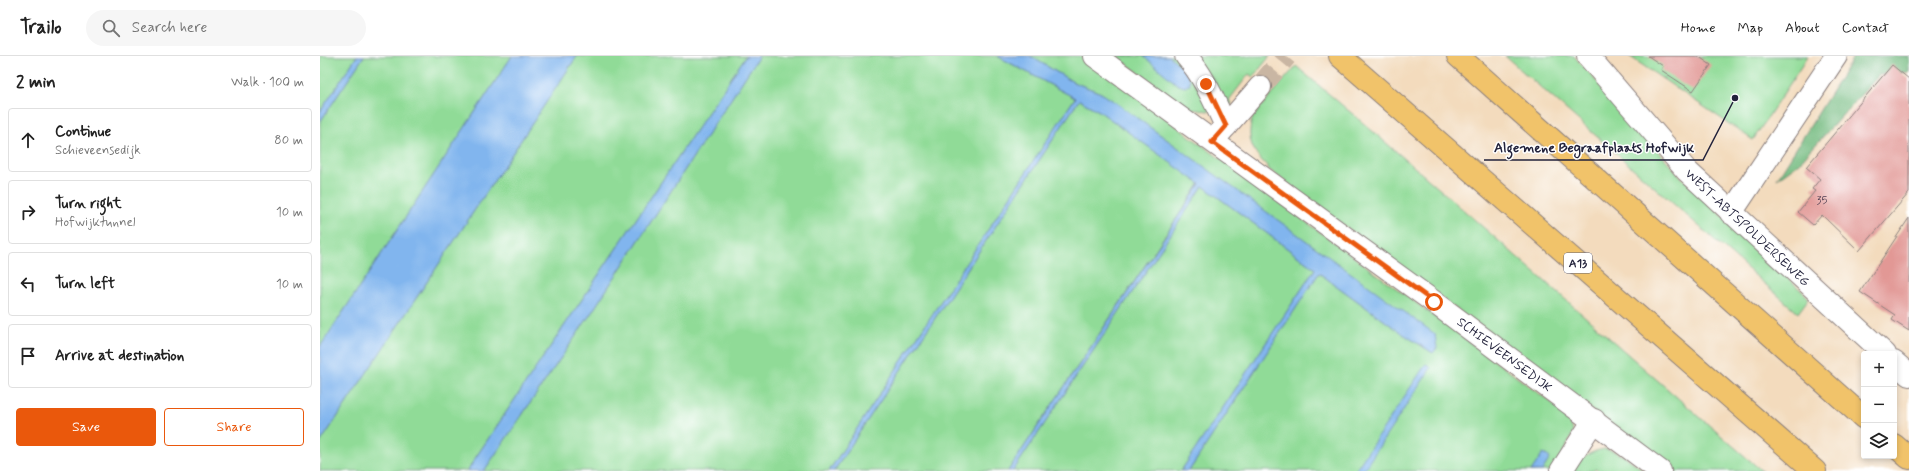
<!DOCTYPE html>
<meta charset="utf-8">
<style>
:root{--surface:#fff;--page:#f6f6f6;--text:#222;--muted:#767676;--line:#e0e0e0;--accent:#ea580c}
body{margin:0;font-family:Mynerve,sans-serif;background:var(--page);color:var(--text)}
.controls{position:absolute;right:12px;bottom:12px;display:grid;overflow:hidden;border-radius:4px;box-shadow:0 2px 6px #0003}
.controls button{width:36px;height:36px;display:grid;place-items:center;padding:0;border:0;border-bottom:1px solid var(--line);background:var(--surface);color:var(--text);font:20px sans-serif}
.stop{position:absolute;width:12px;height:12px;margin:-9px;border:3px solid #ea580c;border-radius:50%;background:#fff}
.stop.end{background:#ea580c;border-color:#fff;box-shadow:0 1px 4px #0008}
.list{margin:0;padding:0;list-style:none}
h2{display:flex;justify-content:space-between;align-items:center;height:52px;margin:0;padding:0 16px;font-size:17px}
h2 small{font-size:13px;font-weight:400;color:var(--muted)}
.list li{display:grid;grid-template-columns:26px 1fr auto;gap:12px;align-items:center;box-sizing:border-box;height:64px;margin:0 8px 8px;padding:0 8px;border:1px solid var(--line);border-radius:4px}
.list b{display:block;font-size:15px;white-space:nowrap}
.list p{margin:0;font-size:13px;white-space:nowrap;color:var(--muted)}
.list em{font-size:13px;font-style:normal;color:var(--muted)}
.actions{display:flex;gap:8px;padding:12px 16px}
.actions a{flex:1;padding:9px 0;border:1px solid var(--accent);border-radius:4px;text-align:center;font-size:14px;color:var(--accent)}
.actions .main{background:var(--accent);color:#fff}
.icon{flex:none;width:22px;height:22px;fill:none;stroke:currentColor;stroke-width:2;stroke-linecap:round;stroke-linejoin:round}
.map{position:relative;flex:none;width:1589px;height:415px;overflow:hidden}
header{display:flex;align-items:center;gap:24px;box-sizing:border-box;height:56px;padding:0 20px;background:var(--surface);border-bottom:1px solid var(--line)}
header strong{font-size:19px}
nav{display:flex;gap:22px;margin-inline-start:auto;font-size:14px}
.search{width:280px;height:36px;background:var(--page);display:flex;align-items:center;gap:10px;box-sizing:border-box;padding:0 14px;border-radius:22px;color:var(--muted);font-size:15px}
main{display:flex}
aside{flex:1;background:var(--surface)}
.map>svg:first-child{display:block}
.green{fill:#90db97;stroke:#597e69}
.forest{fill:#74bb80;stroke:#4b6e5e}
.water{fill:#81b5ee;stroke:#526c94}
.building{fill:#e29895}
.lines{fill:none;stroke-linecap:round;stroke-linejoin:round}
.minor-tunnel{stroke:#c9b6a3;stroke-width:22;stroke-dasharray:22 11;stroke-linecap:butt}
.minor-casing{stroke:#8a7e7c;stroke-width:24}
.highway-casing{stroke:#8a7e7c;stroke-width:24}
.minor{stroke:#fff;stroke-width:22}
.highway{stroke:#f1c36a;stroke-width:22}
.route{stroke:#ea580c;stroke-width:5}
.labels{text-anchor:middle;stroke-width:3;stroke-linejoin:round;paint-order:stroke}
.number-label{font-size:11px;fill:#524052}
.shield{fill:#fff;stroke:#646476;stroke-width:1}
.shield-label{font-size:12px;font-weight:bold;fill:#22223b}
.street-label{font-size:13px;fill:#22223b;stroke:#fff}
.leader{fill:none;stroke:#22223b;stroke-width:1.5}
.callout-dot{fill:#22223b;stroke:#fff;stroke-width:1.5}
.callout-label{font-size:14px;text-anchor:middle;font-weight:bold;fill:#22223b;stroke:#fff;stroke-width:3;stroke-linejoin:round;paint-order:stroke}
</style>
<header>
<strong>Trailo</strong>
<div class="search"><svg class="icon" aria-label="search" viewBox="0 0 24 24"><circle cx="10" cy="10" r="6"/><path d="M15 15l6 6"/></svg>Search here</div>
<nav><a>Home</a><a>Map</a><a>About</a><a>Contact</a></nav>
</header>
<main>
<aside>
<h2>2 min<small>Walk · 100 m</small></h2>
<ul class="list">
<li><svg class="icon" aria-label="ahead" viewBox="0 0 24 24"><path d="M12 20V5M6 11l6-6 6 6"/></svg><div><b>Continue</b><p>Schieveensedijk</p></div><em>80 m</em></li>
<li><svg class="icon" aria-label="right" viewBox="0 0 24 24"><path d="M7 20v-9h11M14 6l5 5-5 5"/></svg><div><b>Turn right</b><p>Hofwijktunnel</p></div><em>10 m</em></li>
<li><svg class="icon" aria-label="left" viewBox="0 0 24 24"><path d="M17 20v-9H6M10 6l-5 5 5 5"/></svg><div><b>Turn left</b></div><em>10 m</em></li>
<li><svg class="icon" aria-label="arrive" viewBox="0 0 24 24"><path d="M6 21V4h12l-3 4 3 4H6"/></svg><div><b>Arrive at destination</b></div></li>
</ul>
<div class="actions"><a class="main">Save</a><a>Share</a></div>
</aside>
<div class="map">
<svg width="1589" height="415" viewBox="0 0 1589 415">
<rect width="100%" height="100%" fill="#fff"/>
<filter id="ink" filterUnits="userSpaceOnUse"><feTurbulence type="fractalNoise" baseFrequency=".025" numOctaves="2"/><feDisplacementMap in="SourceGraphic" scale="8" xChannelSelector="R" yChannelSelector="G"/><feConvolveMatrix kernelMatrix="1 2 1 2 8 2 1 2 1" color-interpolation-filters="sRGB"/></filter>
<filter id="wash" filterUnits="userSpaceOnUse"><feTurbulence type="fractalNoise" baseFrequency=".012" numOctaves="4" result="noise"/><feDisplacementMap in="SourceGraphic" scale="16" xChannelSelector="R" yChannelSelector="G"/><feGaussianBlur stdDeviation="0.9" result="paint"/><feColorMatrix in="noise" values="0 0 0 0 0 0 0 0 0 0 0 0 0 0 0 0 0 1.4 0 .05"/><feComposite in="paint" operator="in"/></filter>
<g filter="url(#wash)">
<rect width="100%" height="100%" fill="#f3dbbd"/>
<g class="green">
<polygon points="0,0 37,0 0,56"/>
<polygon points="44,0 192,0 0,291 0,66"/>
<polygon points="257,0 426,0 154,404 148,415 0,415 0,387"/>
<polygon points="439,0 677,0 755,42 509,415 164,415 272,256"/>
<polygon points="710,0 761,0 1244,356 1252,371 1253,377 1233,415 869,415 999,217 1080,276 1113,297 1049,231 795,46 781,37 753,26"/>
<polygon points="796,0 950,0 933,21 929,18 909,44 911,48 899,53 889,55 868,53"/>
<polygon points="1185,0 1254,0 1362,122 1489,242 1478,257"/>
<polygon points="1309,0 1488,0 1433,84"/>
<path d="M976,10C1133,142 1286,281 1442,415H1353L947,112V110C931,94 926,82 933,60Z"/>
<polygon points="759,44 779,55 880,127 688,415 514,415"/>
<polygon points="883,130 995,213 861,415 693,415"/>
<path d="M1285,393C1301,396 1312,405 1324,415H1279L1276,413L1272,415H1251C1261,403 1269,395 1285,393Z"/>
</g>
<polygon class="forest" points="1534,0 1589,0 1589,16 1559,19 1479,107 1457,123"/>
<g class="water">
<polygon points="37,0 44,0 0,66 0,56"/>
<polygon points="192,0 257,0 0,387 0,291"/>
<polygon points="426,0 439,0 272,256 164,415 148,415 154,404"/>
<polygon points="677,0 710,0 753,26 781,37 795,46 1115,278 1117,292 1113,297 1080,276 999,217 869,415 861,415 995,213 883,130 693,415 688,415 880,128 779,55 759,44 514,415 509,415 755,42"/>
<path d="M823,0H849C858,8 871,15 870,28L865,31L858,29Z"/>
<polygon points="1106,308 1111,312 1043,415 1035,415"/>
<polygon points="1223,397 1230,402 1222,415 1211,415"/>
</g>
<g id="blocks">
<g class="building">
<polygon points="1328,0 1378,0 1391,9 1373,35 1341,14 1343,10"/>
<polygon points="1572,9 1589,23 1589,137 1539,195 1502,159 1493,169 1478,156 1495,135 1492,133 1500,123 1486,111"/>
<polygon points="1589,162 1589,275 1572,264 1575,259 1540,236"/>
</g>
</g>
</g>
<g filter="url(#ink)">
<use href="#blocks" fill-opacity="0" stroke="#8a7e7c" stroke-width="1"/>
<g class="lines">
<polyline class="minor-tunnel" points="940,31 966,0"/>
<defs>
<g id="minor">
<polyline points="775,0 1114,246 1340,415"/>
<path d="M866,0C884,20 894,45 906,70"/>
<polyline points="1268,0 1367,115 1565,298"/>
<polyline points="898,79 940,31"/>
<polyline points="1411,157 1516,0"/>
<polyline points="1574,306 1589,319"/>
<polyline points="1241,415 1274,364"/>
</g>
<g id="highway">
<polyline points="1020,0 1495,415"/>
<polyline points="1138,0 1544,362"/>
<polyline points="1574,389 1589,402"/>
</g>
</defs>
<use href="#minor" class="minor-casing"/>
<use href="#highway" class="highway-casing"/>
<use href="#minor" class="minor"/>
<use href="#highway" class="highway"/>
</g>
</g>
<g class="lines" filter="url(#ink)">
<polyline class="route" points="886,28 906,70 892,86 1114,246"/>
</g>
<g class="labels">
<g class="number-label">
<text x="1502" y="148">35</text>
</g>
<rect class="shield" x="1244" y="197" width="28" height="20" rx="3"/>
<g class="shield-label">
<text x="1258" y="211">A13</text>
</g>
<g class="street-label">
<text transform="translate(1428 171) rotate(43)" y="5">WEST-ABTSPOLDERSEWEG</text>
<text transform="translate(1185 298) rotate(37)" y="5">SCHIEVEENSEDIJK</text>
</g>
</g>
<path class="leader" d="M1415 42L1383 104H1164"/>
<circle class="callout-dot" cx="1415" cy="42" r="4"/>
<g class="callout-label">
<text x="1274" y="96">Algemene Begraafplaats Hofwijk</text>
</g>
</svg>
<div class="controls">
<button>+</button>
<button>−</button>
<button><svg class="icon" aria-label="layers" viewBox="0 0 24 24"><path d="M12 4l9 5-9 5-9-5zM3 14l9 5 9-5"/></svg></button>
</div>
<div class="stop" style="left:1114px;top:246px"></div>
<div class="stop end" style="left:886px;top:28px"></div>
</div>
</main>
